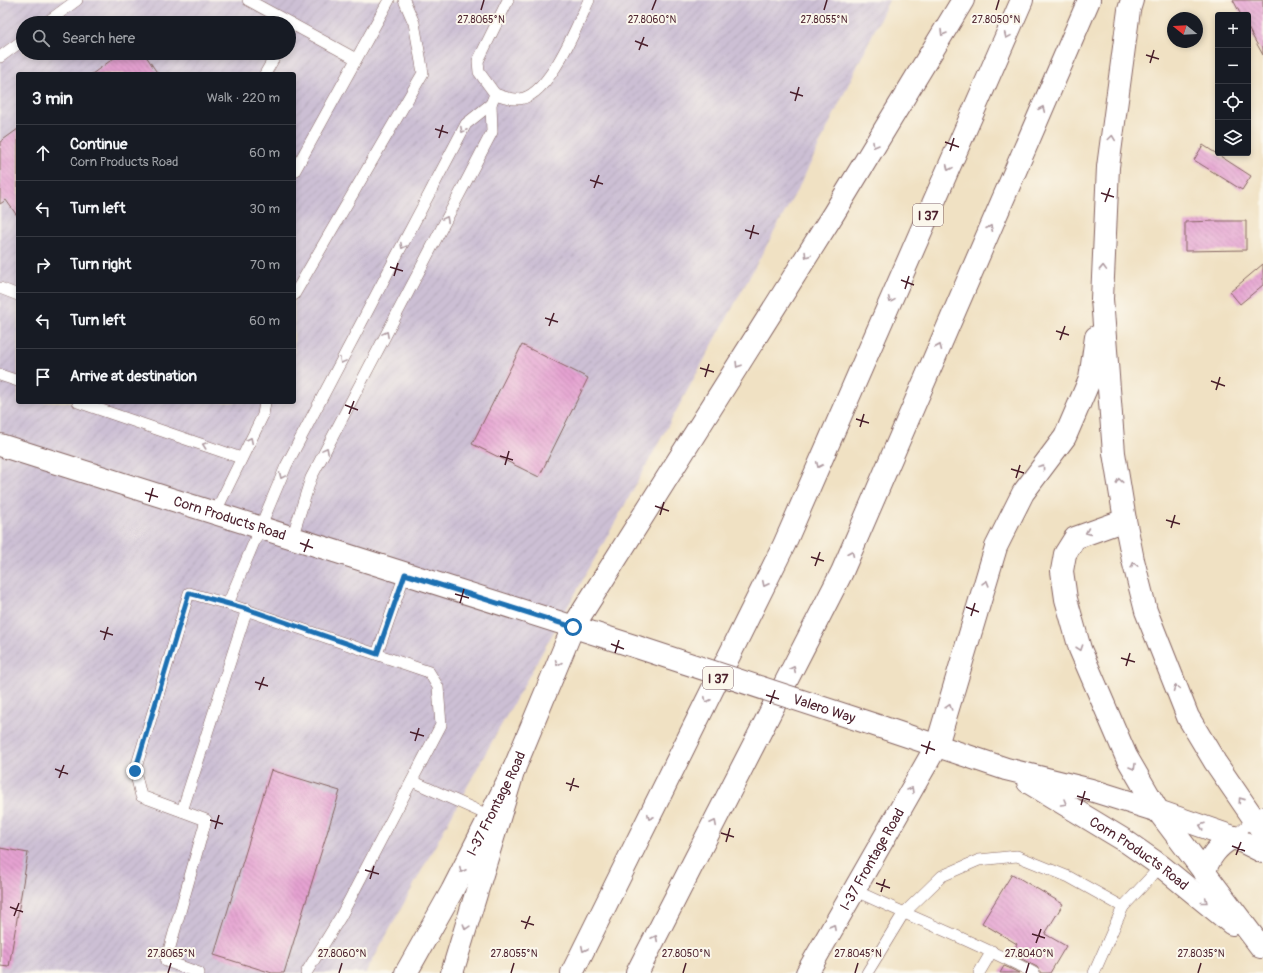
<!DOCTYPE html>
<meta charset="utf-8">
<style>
:root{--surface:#171b24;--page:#242831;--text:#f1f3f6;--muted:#9ea1a6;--line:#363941}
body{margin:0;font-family:Pangolin,sans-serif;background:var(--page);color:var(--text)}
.controls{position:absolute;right:12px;top:12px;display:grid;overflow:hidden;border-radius:4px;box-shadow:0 2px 6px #0003}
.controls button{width:36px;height:36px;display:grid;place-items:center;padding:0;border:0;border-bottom:1px solid var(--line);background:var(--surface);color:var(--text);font:20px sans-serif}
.compass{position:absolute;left:1167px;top:12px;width:36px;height:36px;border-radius:50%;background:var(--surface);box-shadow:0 2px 6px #0003;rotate:288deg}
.stop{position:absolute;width:12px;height:12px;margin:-9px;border:3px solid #1f6fb2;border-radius:50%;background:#fff}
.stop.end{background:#1f6fb2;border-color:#fff;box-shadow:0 1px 4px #0008}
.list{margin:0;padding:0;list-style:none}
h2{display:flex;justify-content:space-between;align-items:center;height:52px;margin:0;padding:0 16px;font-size:17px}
h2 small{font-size:13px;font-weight:400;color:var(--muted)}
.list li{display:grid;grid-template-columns:26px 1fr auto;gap:12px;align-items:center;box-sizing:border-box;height:56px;padding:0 16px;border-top:1px solid var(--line)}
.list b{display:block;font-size:15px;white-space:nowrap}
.list p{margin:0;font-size:13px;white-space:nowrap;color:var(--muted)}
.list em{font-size:13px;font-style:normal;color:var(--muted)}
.icon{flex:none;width:22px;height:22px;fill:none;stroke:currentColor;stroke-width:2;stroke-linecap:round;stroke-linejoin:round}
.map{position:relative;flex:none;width:1263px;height:973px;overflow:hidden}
.search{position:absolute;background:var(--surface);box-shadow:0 2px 6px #0003;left:16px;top:16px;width:280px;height:44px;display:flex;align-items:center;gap:10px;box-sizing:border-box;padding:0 14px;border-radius:22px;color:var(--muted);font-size:15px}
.panel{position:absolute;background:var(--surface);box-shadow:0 2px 6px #0003;left:16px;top:72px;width:280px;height:332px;border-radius:4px}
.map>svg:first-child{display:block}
.industrial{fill:url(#industrial-furrows);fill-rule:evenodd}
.building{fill:url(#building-back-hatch)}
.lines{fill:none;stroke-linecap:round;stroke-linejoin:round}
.lane-casing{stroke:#846360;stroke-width:12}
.secondary-casing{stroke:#846360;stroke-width:24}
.highway-casing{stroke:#846360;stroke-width:24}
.lane{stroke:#fff;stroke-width:11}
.secondary{stroke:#fff;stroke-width:22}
.highway{stroke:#fff;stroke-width:22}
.secondary-bridge-casing{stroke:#846360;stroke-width:24;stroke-linecap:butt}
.secondary-bridge{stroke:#fff;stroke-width:22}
.oneway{stroke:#ae9aa0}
.route{stroke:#1f6fb2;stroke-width:5}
.ticks{fill:none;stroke:#4a1f2b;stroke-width:1.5}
.labels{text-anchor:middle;stroke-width:4;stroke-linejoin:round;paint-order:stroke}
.shield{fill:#fbf7ec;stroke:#7f6065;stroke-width:1}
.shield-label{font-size:13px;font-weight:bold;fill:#4a1f2b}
.street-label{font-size:14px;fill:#4a1f2b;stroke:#fbf7ec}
.ticks-label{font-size:10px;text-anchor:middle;fill:#4a1f2b;stroke:#fbf7ec;stroke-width:4;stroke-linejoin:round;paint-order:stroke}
</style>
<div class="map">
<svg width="1263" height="973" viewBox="0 0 1263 973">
<defs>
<pattern id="industrial-furrows" width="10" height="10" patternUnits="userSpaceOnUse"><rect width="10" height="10" fill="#ccbfd4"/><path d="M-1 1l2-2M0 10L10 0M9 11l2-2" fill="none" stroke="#b1a4b6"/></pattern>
<pattern id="building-back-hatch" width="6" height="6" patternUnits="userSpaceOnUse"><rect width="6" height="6" fill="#e5a2d1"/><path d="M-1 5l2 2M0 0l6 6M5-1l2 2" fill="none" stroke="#bc83aa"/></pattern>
</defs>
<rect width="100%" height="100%" fill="#fbf7ec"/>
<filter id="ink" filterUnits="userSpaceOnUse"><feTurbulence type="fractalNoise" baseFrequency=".025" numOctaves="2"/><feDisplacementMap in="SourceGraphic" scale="8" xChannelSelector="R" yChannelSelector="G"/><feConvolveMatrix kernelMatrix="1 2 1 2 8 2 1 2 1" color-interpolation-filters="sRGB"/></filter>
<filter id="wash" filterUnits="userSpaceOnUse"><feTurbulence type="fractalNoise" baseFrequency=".012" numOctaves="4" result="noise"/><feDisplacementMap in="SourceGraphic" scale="16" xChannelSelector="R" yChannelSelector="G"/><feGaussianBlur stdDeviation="0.9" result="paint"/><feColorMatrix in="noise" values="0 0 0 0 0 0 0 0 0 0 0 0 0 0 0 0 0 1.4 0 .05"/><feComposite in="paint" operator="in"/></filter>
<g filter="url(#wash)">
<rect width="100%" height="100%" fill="#f0e1c3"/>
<path class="industrial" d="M0,0H889L802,181L617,519L485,754L366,973H0ZM23,23H289V53H23ZM18,74H294V402H18Z"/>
<g id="blocks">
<g class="building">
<polygon points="1233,0 1263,0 1263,55 1248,28 1248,15 1241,15"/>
<polygon points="121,53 144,53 158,74 92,74"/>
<polygon points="18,129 18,217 6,200 0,204 0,142"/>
<polygon points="1203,145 1251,176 1242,190 1194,160"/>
<polygon points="1216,221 1246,221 1246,250 1185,251 1185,222"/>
<polygon points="1263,264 1263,285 1240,304 1230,292"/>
<polygon points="522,345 588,378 539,477 472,444"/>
<polygon points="271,770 340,791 284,973 272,973 214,955"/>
<polygon points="0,848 28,853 9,967 0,966"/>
<polygon points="1012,874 1063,904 1045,934 1066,946 1050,973 1041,973 1037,967 1012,954 1017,944 982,923"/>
<polygon points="1004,966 1009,968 1019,973 1000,973"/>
</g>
</g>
</g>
<g filter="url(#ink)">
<use href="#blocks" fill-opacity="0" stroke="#846360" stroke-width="1"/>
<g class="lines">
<defs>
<g id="lane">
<polyline points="248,0 292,24 289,30"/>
<polyline points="46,23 77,0"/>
<polyline points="292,24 356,59"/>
<polyline points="0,57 23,40"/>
<polyline points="265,74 277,53"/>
<path d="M495,94C502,96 509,99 516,99C548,101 577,25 589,0"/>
<polyline points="294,172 389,0"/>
<polyline points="0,288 18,295"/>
<polyline points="294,295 423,73 414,23 404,0"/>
<polyline points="0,375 18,381"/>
<polyline points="78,402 241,458"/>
<polyline points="215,513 263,415 265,402"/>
<polyline points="292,538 311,478 492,132 491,104 495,94 479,72 478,61 508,0"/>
<polyline points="377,654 405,574"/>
<polyline points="412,781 490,816"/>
<polyline points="182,811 247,609"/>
<polyline points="1233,837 1263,812"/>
<path d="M854,890C913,918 975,942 1034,973"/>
<polyline points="199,973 166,961 206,820 141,796 135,771 189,593 228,604"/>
<polyline points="306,973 341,916 441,725 438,687 429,672 228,604 286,466 466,124 491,104"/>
<polyline points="867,973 903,914 942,876 979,860 1017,856 1069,877 1123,907"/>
<polyline points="979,973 992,951"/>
<polyline points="1094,973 1123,907 1161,866"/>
</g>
<g id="secondary">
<path id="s1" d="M0,445L637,647"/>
<polyline points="881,727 1006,769 1091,790 1158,811 1233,837 1263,852"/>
<path id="s2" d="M1028,782L1124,840L1161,866L1232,924"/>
<path d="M1204,873C1210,856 1217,847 1233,837"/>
<polyline points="1261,947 1158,811 1126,756 1080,649 1066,599 1062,571 1065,554 1075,538 1125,520 1133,560 1146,611 1188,717 1215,762 1263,832"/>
<path id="s3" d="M406,973L452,891L514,769L573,627"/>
<path id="s4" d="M807,973L937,745"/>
</g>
<g id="highway">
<polyline points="1125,520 1114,453 1102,299 1108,167 1129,10 1132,0"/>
<polyline points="573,627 834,213 963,0"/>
<polyline points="937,745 996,547 1023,493 1065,437 1090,379 1096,337"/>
<polyline points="452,973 514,769"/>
<polyline points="572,973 784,545 1022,0"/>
<polyline points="637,973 842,572 1089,0"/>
</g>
</defs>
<use href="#lane" class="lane-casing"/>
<use href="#secondary" class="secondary-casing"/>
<use href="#highway" class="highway-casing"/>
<use href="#lane" class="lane"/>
<use href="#secondary" class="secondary"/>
<use href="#highway" class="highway"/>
<defs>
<g id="secondary-bridge">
<path id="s5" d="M637,647L881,727"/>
</g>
</defs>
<use href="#secondary-bridge" class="secondary-bridge-casing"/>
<use href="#secondary-bridge" class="secondary-bridge"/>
</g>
<defs><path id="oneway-chevron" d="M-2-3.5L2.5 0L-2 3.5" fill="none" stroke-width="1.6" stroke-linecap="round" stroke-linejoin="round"/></defs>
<g class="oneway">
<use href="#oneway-chevron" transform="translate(943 33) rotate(121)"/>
<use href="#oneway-chevron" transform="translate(1007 36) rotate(114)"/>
<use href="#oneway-chevron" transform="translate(1042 109) rotate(-67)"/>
<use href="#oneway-chevron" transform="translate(463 130) rotate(117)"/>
<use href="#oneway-chevron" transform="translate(1112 138) rotate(-82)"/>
<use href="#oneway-chevron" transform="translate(875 145) rotate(121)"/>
<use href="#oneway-chevron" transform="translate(949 168) rotate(114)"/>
<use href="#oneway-chevron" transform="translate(446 219) rotate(-62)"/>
<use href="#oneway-chevron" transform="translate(990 228) rotate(-67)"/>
<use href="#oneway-chevron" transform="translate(403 246) rotate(118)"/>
<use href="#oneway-chevron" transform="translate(807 255) rotate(122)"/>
<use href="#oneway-chevron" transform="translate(1103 268) rotate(-88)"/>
<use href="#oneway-chevron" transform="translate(891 300) rotate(114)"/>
<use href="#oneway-chevron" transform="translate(386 334) rotate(-62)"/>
<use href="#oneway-chevron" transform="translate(939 347) rotate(-67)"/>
<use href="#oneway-chevron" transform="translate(342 361) rotate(118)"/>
<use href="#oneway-chevron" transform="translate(738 365) rotate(122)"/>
<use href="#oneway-chevron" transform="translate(250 440) rotate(-64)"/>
<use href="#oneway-chevron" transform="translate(205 445) rotate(-161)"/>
<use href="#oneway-chevron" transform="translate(326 450) rotate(-62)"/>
<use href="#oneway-chevron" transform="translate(819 465) rotate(114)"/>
<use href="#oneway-chevron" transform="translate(1042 467) rotate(-53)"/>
<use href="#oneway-chevron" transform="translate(282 476) rotate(114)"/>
<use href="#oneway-chevron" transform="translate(1119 481) rotate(-99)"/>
<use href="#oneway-chevron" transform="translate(1088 532) rotate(157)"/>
<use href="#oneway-chevron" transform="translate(851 553) rotate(-67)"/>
<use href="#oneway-chevron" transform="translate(1134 565) rotate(-104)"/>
<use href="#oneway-chevron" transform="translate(986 583) rotate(-74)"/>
<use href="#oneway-chevron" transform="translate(765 584) rotate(116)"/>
<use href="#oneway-chevron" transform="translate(1080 648) rotate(71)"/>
<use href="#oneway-chevron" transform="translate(558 663) rotate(113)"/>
<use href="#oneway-chevron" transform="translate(793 669) rotate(-63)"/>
<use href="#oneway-chevron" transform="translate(1176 688) rotate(-112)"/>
<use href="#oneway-chevron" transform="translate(707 700) rotate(116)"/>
<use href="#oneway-chevron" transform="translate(949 707) rotate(-73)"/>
<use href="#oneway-chevron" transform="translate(1133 767) rotate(60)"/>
<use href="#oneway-chevron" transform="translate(911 790) rotate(-60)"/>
<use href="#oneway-chevron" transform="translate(1241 800) rotate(-125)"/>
<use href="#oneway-chevron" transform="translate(1064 803) rotate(30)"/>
<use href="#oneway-chevron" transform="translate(650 817) rotate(116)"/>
<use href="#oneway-chevron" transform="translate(714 823) rotate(-63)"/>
<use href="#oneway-chevron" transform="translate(1202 826) rotate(-161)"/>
<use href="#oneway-chevron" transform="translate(462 870) rotate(117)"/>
<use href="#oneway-chevron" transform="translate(1205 901) rotate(39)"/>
<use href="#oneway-chevron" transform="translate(466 927) rotate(107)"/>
<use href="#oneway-chevron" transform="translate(833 927) rotate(-61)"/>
<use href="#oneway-chevron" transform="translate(655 938) rotate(-63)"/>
<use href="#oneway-chevron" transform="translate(584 949) rotate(116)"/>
</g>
</g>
<g class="lines" filter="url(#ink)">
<polyline class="route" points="135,771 189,593 247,609 377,654 405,574 573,627"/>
</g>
<path class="ticks" d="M481,10L484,0M652,10L656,0M824,10L827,0M996,10L999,0M635,41L648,46M639,50L644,37M1146,55L1159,59M1150,63L1154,50M790,92L803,96M795,101L799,87M435,129L448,133M439,138L443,125M945,142L959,147M950,151L954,138M590,180L603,184M594,188L599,175M1101,193L1114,197M1105,202L1110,188M745,230L759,234M750,239L754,225M390,267L403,271M394,276L398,263M901,280L914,285M905,289L909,276M545,318L558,322M549,326L554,313M1056,331L1069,335M1060,340L1065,326M700,368L714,372M705,377L709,364M1211,381L1225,386M1216,390L1220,377M345,405L358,410M349,414L354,401M856,419L869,423M860,427L864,414M500,456L513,460M505,465L509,451M1011,469L1024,473M1016,478L1020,465M145,493L158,497M149,502L153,488M655,506L669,511M660,515L664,502M1166,520L1180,524M1171,528L1175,515M300,543L313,548M304,552L309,539M811,557L824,561M815,566L820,552M455,594L469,598M460,603L464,589M966,607L979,612M971,616L975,603M100,631L113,635M104,640L108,627M611,644L624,649M615,653L619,640M1121,658L1135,662M1126,666L1130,653M255,682L268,686M259,690L264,677M766,695L779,699M770,704L775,690M410,732L424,736M415,741L419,728M921,745L935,750M926,754L930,741M55,769L68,774M59,778L64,765M566,783L579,787M570,791L574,778M1077,796L1090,800M1081,805L1085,791M210,820L223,824M215,829L219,815M721,833L734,837M726,842L730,828M1232,846L1245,851M1236,855L1241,842M365,870L379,874M370,879L374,866M876,883L890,888M881,892L885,879M10,907L23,912M14,916L19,903M521,921L534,925M525,929L530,916M1032,934L1045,938M1036,943L1041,929M168,973L171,963M339,973L342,963M511,973L514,963M683,973L686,963M855,973L858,963M1026,973L1029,963M1198,973L1201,963"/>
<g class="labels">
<g class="shield">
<rect x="913" y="204" width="30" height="22" rx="3"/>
<rect x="703" y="667" width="30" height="22" rx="3"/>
</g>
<g class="shield-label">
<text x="928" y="220">I 37</text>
<text x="718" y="683">I 37</text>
</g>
<g class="street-label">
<text dy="5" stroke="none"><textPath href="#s1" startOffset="241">Corn Products Road</textPath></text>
<text dy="5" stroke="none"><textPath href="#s5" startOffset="197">Valero Way</textPath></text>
<text dy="5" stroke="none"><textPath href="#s3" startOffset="192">I-37 Frontage Road</textPath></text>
<text dy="5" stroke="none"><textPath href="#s2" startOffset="132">Corn Products Road</textPath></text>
<text dy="5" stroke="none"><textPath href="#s4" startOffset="131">I-37 Frontage Road</textPath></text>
</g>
</g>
<g class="ticks-label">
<text x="481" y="23">27.8065°N</text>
<text x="652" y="23">27.8060°N</text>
<text x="824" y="23">27.8055°N</text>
<text x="996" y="23">27.8050°N</text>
<text x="171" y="957">27.8065°N</text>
<text x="342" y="957">27.8060°N</text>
<text x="514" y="957">27.8055°N</text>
<text x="686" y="957">27.8050°N</text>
<text x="858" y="957">27.8045°N</text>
<text x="1029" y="957">27.8040°N</text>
<text x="1201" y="957">27.8035°N</text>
</g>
</svg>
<div class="controls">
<button>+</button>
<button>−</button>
<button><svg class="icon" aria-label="locate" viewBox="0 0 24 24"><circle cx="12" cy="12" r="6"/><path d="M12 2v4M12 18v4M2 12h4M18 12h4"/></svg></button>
<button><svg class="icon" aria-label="layers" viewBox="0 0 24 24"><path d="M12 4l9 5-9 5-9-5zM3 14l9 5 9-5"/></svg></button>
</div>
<svg class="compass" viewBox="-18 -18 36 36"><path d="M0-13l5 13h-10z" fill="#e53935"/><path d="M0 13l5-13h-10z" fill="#9ea1a6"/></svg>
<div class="stop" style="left:573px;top:627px"></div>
<div class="stop end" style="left:135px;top:771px"></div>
<div class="search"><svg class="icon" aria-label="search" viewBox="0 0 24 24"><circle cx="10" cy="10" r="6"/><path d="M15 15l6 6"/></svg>Search here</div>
<section class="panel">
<h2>3 min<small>Walk · 220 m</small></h2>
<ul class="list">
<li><svg class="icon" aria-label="ahead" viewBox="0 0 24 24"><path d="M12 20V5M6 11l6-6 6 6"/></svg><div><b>Continue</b><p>Corn Products Road</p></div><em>60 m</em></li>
<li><svg class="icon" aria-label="left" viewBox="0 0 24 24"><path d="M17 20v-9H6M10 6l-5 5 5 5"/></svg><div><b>Turn left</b></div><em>30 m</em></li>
<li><svg class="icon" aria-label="right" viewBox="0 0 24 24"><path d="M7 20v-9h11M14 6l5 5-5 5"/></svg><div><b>Turn right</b></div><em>70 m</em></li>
<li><svg class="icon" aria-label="left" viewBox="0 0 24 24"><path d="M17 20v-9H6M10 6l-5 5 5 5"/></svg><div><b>Turn left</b></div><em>60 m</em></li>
<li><svg class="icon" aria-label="arrive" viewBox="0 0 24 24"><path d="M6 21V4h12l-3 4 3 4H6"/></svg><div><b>Arrive at destination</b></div></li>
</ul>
</section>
</div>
